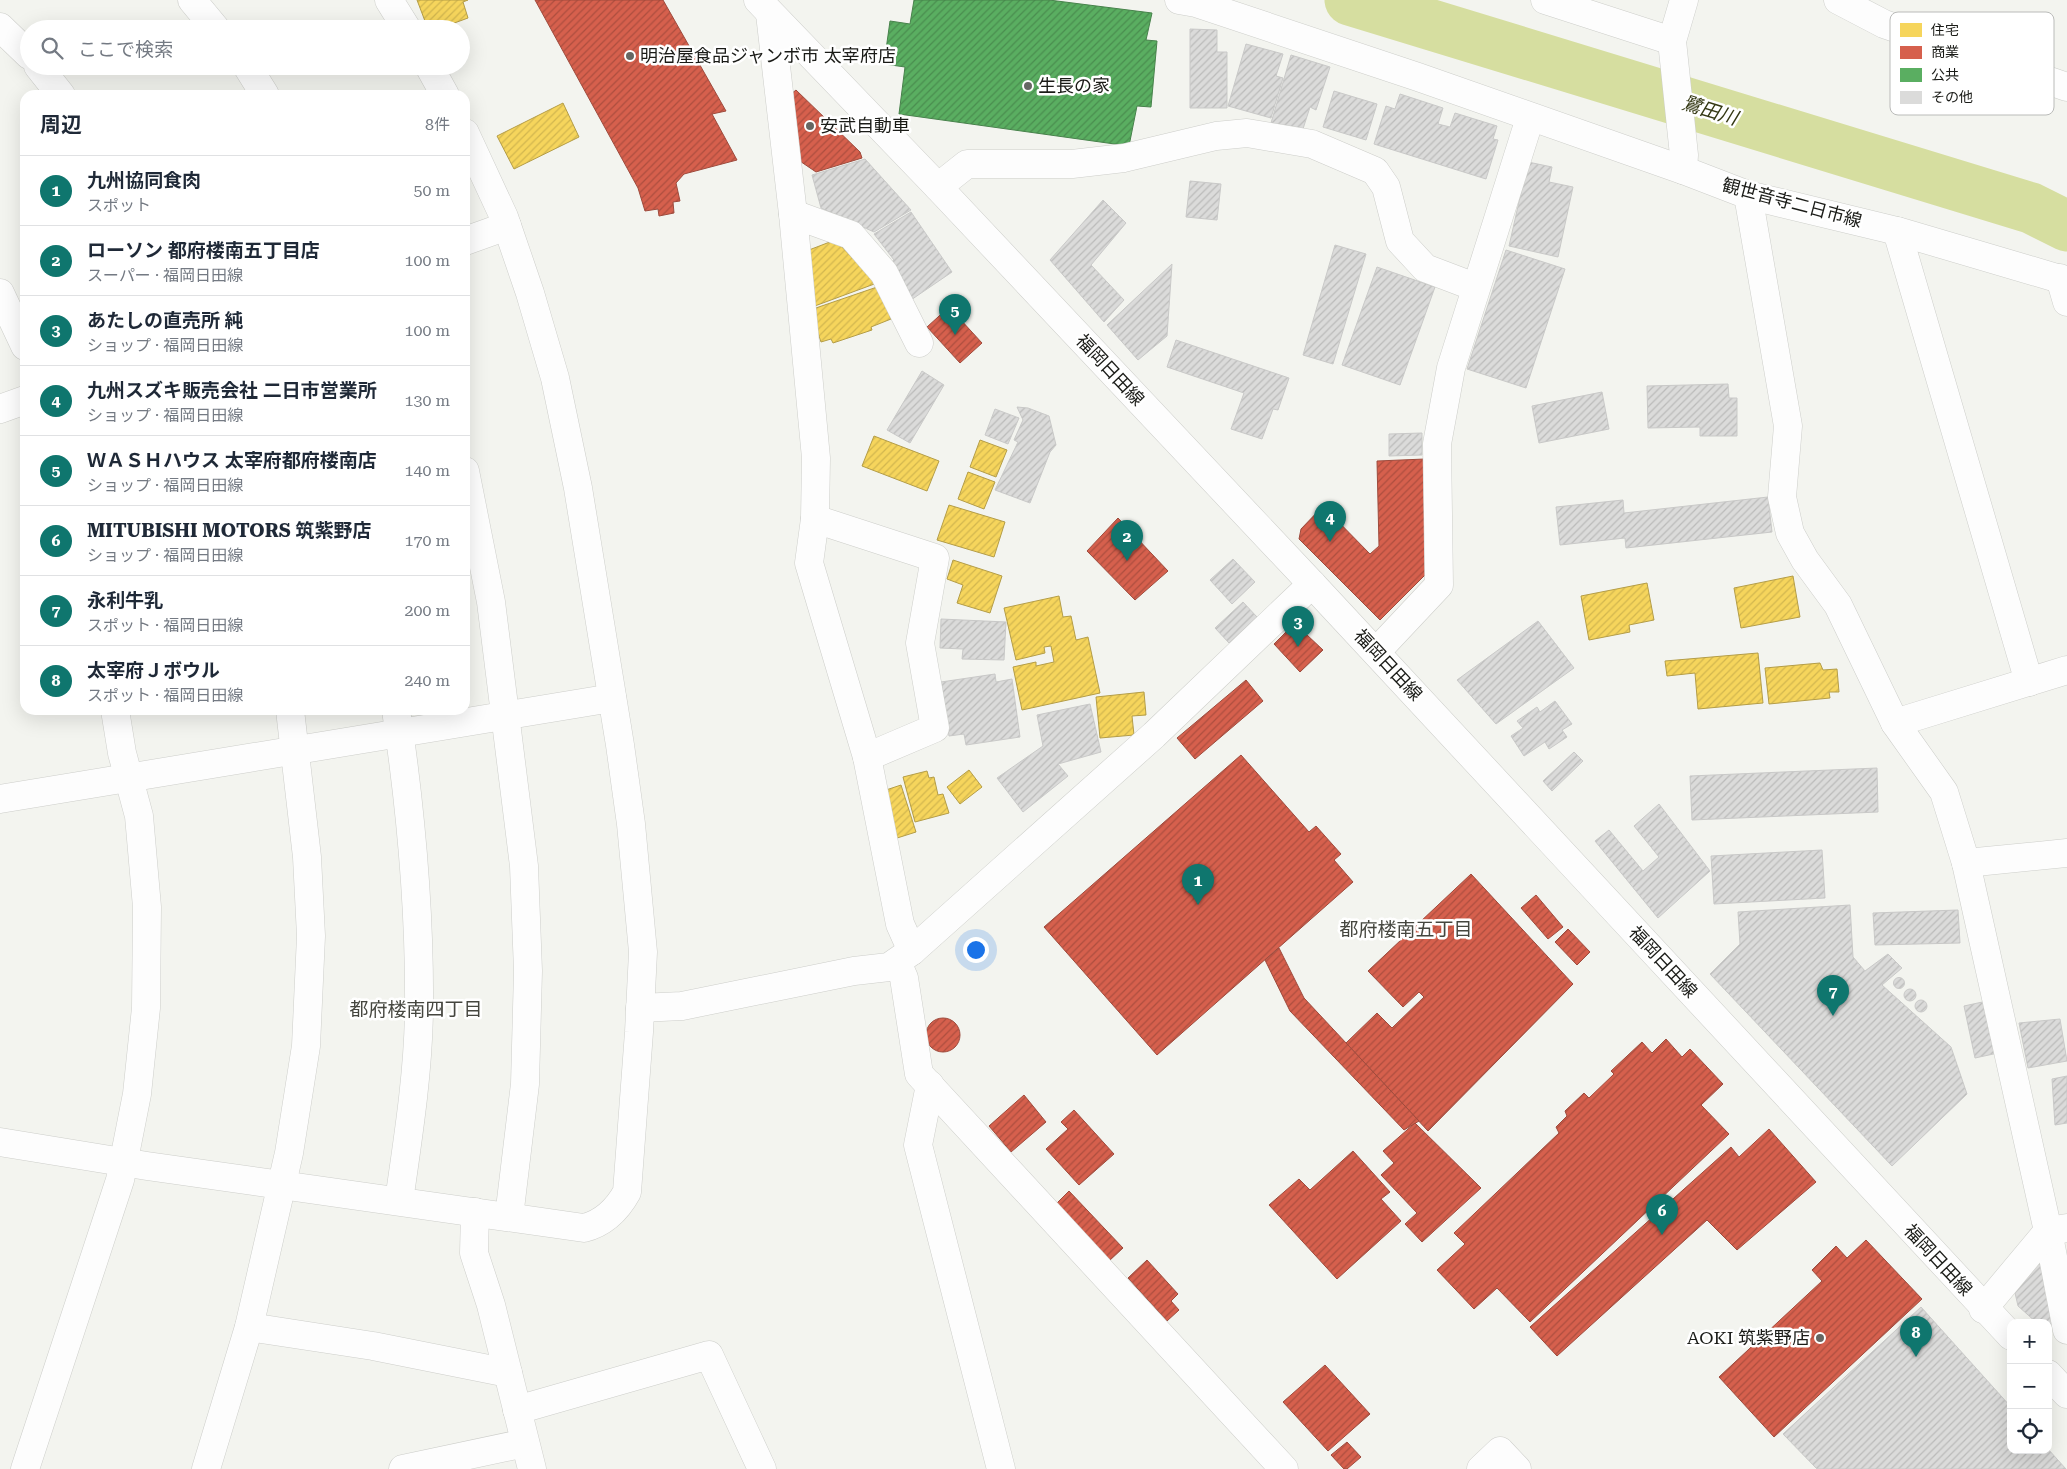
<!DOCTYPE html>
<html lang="ja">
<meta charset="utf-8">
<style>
:root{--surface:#fff;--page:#f6f6f7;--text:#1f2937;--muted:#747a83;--line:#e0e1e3;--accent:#0f766e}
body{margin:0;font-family:"Roboto Serif","Noto Sans JP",serif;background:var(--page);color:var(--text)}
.controls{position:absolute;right:15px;bottom:15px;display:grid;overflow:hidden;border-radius:10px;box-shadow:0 5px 20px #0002}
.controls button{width:45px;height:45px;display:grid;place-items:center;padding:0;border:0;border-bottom:1px solid var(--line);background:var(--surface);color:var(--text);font:25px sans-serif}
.you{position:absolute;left:975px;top:949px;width:18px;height:18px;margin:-12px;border:4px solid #fff;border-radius:50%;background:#1a73e8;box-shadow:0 0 0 8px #1a73e833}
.badge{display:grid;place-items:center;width:32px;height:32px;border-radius:50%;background:var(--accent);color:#fff;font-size:16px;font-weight:700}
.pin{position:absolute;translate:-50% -41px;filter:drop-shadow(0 1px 2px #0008)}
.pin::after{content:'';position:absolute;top:26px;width:18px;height:15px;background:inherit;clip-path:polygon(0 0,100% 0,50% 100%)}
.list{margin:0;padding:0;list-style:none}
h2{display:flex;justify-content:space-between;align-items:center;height:65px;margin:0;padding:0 20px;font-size:21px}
h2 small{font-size:16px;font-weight:400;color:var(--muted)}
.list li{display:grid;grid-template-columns:32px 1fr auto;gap:15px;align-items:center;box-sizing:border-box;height:70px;padding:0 20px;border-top:1px solid var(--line)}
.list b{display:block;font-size:19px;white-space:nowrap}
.list p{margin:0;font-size:16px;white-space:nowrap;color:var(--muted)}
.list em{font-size:16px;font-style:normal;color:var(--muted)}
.icon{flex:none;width:28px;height:28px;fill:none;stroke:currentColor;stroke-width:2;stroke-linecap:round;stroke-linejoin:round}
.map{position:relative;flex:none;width:2067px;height:1469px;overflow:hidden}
.search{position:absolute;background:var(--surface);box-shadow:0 5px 20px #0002;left:20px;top:20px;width:450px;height:55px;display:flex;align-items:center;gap:12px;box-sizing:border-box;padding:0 18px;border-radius:28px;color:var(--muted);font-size:19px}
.panel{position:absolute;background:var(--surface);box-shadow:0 5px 20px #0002;left:20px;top:90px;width:450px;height:625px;border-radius:15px}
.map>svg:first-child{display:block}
.homes{fill:url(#homes-hatch);stroke:#b49d47}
.shops{fill:url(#shops-hatch);stroke:#9e4b3d}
.public{fill:url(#public-hatch);stroke:#47824b}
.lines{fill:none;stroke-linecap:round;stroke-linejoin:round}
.river{stroke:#d6dea0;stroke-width:51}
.building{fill:url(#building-hatch);stroke:#c9c9c8}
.minor-casing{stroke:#cdceca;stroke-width:29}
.major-casing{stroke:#cdceca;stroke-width:29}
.minor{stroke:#fdfdfd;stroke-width:28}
.major{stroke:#fdfdfd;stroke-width:28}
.poi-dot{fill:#666763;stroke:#fff;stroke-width:2}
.labels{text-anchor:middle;stroke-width:5;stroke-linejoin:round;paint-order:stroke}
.poi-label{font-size:18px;fill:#1a1b17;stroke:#fff;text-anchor:start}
.street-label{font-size:18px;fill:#1a1b17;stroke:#fff}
.water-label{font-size:19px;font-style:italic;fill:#343813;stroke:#fff}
.neighbourhood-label{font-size:19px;fill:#45463f;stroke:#fff}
.key{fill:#fff;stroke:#babbb9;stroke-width:1}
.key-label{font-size:14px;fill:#1a1b17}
</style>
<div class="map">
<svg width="2067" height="1469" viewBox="0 0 2067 1469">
<defs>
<pattern id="homes-hatch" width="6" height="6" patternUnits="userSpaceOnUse" patternTransform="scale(1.25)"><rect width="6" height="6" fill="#f6d55c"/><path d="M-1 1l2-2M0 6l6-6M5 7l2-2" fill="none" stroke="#d2b64f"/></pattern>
<pattern id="shops-hatch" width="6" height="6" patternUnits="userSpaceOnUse" patternTransform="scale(1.25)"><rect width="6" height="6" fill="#d6604d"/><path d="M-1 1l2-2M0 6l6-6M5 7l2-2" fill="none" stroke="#ad4e3f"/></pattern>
<pattern id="public-hatch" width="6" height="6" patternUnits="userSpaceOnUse" patternTransform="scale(1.25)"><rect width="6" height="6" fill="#5aae61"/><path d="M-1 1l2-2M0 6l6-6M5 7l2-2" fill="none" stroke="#4a8d4f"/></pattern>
<pattern id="building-hatch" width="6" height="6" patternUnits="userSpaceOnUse" patternTransform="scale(1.25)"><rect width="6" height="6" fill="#dbdbda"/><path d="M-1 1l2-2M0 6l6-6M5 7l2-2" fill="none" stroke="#bbbbba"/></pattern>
</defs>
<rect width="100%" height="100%" fill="#f3f4ef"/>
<g class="homes">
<polygon points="417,0 468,0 463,2 468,18 438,29 428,29"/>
<polygon points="563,103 579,137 514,169 497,136"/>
<polygon points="835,240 877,283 812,307 809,250"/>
<polygon points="880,286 891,319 871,327 872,330 833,343 831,339 821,342 810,310"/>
<polygon points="874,436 939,461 927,491 862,466"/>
<polygon points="980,440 1007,450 996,477 970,467"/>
<polygon points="968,472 995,482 984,509 958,499"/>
<polygon points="949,505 1005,522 994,557 937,540"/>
<polygon points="953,560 1002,576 990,613 957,603 963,585 947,579"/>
<polygon points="1793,576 1800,617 1741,628 1734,588"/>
<polygon points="1647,583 1654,620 1629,625 1630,632 1589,640 1581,596"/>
<polygon points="1059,596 1063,617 1071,616 1076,640 1088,637 1100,693 1022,710 1013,667 1036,662 1036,666 1054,662 1051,646 1044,647 1045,653 1016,660 1004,608"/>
<polygon points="1758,653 1763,703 1698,709 1695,673 1667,676 1665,661"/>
<polygon points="1820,663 1823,670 1837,669 1839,692 1829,692 1830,698 1769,704 1765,668"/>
<polygon points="1144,692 1146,715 1132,716 1134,735 1100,738 1096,697"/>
<polygon points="969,770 982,787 960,804 947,787"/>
<polygon points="927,771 929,778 934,777 938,795 943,794 949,813 915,822 903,777"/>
<polygon points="901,785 916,832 894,839 880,792"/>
</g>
<g class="shops">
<polygon points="535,0 663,0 726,111 712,114 737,160 684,174 676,183 680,201 673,202 674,213 659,216 658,209 645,211 638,188"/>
<polygon points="796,90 860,152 862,158 816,172 791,155 785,99"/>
<polygon points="949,307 982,343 960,363 927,327"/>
<polygon points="1425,459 1427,573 1380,620 1299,539 1301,529 1323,506 1370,554 1379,546 1377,461"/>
<polygon points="1118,518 1168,571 1135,600 1087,551"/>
<polygon points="1290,628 1301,639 1306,634 1323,650 1300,672 1274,644"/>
<polygon points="1246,680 1263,701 1195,759 1177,738"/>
<polygon points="1241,755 1309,832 1316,826 1341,854 1334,860 1353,882 1157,1055 1044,927"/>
<polygon points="1471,874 1573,984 1428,1131 1346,1043 1377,1013 1392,1028 1424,997 1419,992 1403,1007 1368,971"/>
<polygon points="1536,895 1563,927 1548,939 1521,908"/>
<polygon points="1568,929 1590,952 1577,965 1555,942"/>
<polygon points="1279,948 1304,998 1419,1121 1404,1130 1290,1011 1265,960"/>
<circle cx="943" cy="1035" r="17"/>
<polygon points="1666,1039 1682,1057 1690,1049 1723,1084 1701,1105 1729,1134 1530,1322 1497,1288 1474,1309 1437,1270 1465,1244 1454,1233 1559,1133 1556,1127 1567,1116 1565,1111 1584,1093 1589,1098 1614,1074 1611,1071 1642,1042 1652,1053"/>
<polygon points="1024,1095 1046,1122 1011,1152 989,1126"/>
<polygon points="1074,1110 1114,1154 1079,1185 1046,1149 1068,1129 1061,1122"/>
<polygon points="1415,1123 1481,1188 1422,1242 1405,1224 1417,1213 1381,1175 1394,1163 1383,1151"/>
<polygon points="1769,1129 1816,1182 1737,1250 1707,1220 1557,1356 1530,1327 1731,1147 1739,1157"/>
<polygon points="1353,1151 1390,1192 1381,1199 1401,1221 1337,1279 1269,1205 1299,1179 1310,1190"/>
<polygon points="1069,1191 1123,1248 1109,1261 1055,1205"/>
<polygon points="1866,1240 1922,1299 1774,1437 1719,1377 1822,1281 1812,1270 1836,1246 1847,1258"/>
<polygon points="1147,1260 1178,1294 1171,1301 1179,1310 1167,1321 1128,1278"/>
<polygon points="1325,1365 1370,1414 1328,1451 1283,1402"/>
<polygon points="1347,1442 1361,1457 1347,1469 1344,1469 1331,1455"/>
</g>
<polygon class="public" points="914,0 1049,0 1152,13 1146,40 1157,41 1151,107 1137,106 1129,146 899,114 905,67 884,64 890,21 910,24"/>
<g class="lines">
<polyline class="river" points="1350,0 2031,208 2067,226"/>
</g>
<g class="building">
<polygon points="1190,29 1217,30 1217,52 1227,52 1227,108 1190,108"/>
<polygon points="1246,44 1283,54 1276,76 1283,78 1271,118 1228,106"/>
<polygon points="1291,55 1330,67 1316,110 1310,107 1302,132 1271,123"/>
<polygon points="1334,91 1377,104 1366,140 1323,127"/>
<polygon points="1400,94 1443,108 1438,124 1450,127 1455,113 1497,126 1493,139 1498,140 1486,179 1374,144 1386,106 1395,109"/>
<polygon points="865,159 911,210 874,232 821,208 812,175"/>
<polygon points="1528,162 1552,167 1549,182 1573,187 1558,257 1509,246"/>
<polygon points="1190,181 1221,184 1217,220 1186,217"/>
<polygon points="1103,200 1126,223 1091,265 1124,300 1104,322 1050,260"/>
<polygon points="911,212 952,272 908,302 886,266 894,260 874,234"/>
<polygon points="1335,245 1366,254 1333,364 1303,355"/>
<polygon points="1506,250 1565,269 1526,388 1467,369"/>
<polygon points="1172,264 1167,336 1138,360 1107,325"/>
<polygon points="1377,267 1435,287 1400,385 1342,365"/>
<polygon points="1176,340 1289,378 1278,410 1273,409 1262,439 1231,429 1244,393 1167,367"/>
<polygon points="922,371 944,385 910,443 887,430"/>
<polygon points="1728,384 1729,398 1737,398 1737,436 1700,436 1700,427 1648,428 1647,386"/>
<polygon points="1602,392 1609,429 1539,443 1532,406"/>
<polygon points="1017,407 1028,408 1049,416 1056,445 1050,452 1030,503 995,490 1018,442 1014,440 1023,420"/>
<polygon points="995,409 1019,418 1008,444 985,435"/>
<polygon points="1422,433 1422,455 1389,456 1389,434"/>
<polygon points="1768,497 1772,532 1626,548 1625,538 1560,545 1556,507 1623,500 1624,513"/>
<polygon points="1233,559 1255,582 1232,604 1210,580"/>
<polygon points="1243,602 1257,617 1229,643 1215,628"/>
<polygon points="941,619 1006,622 1004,660 962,659 963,649 940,648"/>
<polygon points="1538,621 1574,668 1496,724 1457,680"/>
<polygon points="995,674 996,682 1012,679 1020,737 966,745 964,734 949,736 941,682"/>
<polygon points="1555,701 1572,724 1562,730 1567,737 1549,749 1545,742 1524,756 1511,736 1523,728 1517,721 1537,707 1540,712"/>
<polygon points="1090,704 1101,752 1058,764 1068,776 1023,812 997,778 1043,746 1037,715"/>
<polygon points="1574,752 1583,761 1552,791 1543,781"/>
<polygon points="1877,768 1878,812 1692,820 1690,776"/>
<polygon points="1659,804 1710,871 1658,918 1595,841 1609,830 1643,871 1659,857 1634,826"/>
<polygon points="1822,850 1825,898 1714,904 1711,856"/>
<polygon points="1850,905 1853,957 1865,971 1888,954 1902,968 1882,985 1951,1047 1967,1094 1892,1166 1710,974 1740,944 1738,912"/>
<polygon points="1958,910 1960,943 1875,945 1873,913"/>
<circle cx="1899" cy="983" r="5.5"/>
<circle cx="1910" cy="995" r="6"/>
<circle cx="1921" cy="1006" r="6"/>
<polygon points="1987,1001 1998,1053 1975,1058 1964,1006"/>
<polygon points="2060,1019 2067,1061 2028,1068 2019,1023"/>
<polygon points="2067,1076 2067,1123 2055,1125 2052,1079"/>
<polygon points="2041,1264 2054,1326 2048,1326 2048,1323 2037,1323 2018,1306 2013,1284 2027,1267"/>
<polygon points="1921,1307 2011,1407 2011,1450 2048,1449 2066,1469 1817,1469 1783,1434"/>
</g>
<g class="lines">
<defs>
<g id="minor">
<polyline points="192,0 216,29"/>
<polyline points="389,0 407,29"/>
<polyline points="1179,0 1196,3 1418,77 1683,170"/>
<polyline points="1545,0 1672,41"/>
<polyline points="1838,0 1884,24 2067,87"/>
<polyline points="770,14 793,214 816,458 815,519 809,563 867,757 900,924 912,951"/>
<polyline points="0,27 29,55"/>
<polyline points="38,66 61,95"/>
<polyline points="247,66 265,95"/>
<polyline points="429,66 445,95"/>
<polyline points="938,187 967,164 1072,164 1124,158 1216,136 1247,133 1312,144 1375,171 1386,187 1400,241 1425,268 1475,287"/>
<polyline points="1748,195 1788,426 1782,497 1790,533 1805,560 1838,605 1895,723 1944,792 1966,863 2048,1231 2067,1330"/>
<polyline points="793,214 851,235 884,273 919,343"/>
<polyline points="1897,231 2029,682"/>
<polyline points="465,241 507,226"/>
<polyline points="2060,278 2067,302"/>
<polyline points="0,293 25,346"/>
<polyline points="0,409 25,400"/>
<polyline points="465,471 491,602 524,866 528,971 525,1084 509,1217"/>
<polyline points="815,519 935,558 920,643 935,728 867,757"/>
<polyline points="1376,652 1439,585 1437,444 1451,368 1530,118"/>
<path d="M396,710C411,810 420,911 419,1012C418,1075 408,1138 399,1201"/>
<polyline points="1895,723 2067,670"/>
<polyline points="0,799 612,698"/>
<polyline points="1966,863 2067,853"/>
<polyline points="897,962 904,978 919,1074 1284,1469"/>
<polyline points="640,1008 682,1006 854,971 889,967 912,951 1154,735 1312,584"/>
<polyline points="930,1085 918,1145 1001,1469"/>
<path d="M0,1142L147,1166L584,1228C604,1223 617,1210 627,1192L639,1032L643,952L631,824L620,745L578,488L555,378L530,293L504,217L465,133"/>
<polyline points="475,1212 474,1253 491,1305 532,1469"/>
<polyline points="1983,1309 2048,1231 2067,1228"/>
<polyline points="249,1327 373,1346 508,1373"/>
<polyline points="517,1410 709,1355 762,1469"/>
<polyline points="25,1469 120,1180 137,1094 146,1008 147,907 139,816 122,753 115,710"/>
<polyline points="206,1469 249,1327 289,1153 306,1046 311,936 307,857 290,710"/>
<polyline points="403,1469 525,1443"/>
<polyline points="1481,1469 1500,1451 1517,1469"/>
</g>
<g id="major">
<polyline points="758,0 938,187 1312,584 2011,1336"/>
<polyline points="1684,0 1672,41 1684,155 1683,170 1748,195 1897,231 2067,281"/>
<polyline points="2048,1374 2067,1394"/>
</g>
</defs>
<use href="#minor" class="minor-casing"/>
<use href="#major" class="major-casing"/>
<use href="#minor" class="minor"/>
<use href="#major" class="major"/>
</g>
<g class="poi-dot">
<circle cx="630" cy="56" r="5"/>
<circle cx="1028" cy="86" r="5"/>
<circle cx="810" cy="126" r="5"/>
<circle cx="1820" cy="1338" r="5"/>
</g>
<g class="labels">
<g class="poi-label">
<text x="640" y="62">明治屋食品ジャンボ市 太宰府店</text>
<text x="1038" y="92">生長の家</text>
<text x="820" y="132">安武自動車</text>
<text x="1810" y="1344" text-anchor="end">AOKI 筑紫野店</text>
</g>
<g class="street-label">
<text transform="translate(1792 203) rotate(15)" y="6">観世音寺二日市線</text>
<text transform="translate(1110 370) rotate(47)" y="6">福岡日田線</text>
<text transform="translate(1388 665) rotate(47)" y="6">福岡日田線</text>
<text transform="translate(1663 962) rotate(47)" y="6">福岡日田線</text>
<text transform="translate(1938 1260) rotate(47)" y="6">福岡日田線</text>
</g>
<g class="water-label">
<text transform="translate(1710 110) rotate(17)" y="7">鷺田川</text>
</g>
<g class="neighbourhood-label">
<text x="1406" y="936">都府楼南五丁目</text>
<text x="416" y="1016">都府楼南四丁目</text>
</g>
</g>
<rect x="1890" y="12" width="164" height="103" rx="8" class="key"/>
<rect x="1900" y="23" width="22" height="14" fill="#f6d55c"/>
<rect x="1900" y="46" width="22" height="13" fill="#d6604d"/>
<rect x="1900" y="68" width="22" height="14" fill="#5aae61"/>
<rect x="1900" y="91" width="22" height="13" fill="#dbdbda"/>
<g class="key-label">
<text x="1931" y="35">住宅</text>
<text x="1931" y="57">商業</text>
<text x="1931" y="80">公共</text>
<text x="1931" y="102">その他</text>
</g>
</svg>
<div class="controls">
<button>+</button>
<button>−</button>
<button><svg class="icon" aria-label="locate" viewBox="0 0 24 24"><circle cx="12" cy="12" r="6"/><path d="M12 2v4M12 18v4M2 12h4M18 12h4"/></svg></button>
</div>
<div class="you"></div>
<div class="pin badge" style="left:1198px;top:905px">1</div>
<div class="pin badge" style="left:1127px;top:561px">2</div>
<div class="pin badge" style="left:1298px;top:647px">3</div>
<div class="pin badge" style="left:1330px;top:542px">4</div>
<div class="pin badge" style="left:955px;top:335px">5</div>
<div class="pin badge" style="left:1662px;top:1235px">6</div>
<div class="pin badge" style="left:1833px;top:1016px">7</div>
<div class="pin badge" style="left:1916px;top:1357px">8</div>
<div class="search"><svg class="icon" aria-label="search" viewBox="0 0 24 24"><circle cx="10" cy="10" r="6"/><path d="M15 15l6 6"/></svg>ここで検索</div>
<section class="panel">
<h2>周辺<small>8件</small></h2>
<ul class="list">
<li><span class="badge">1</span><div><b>九州協同食肉</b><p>スポット</p></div><em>50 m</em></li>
<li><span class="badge">2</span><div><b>ローソン 都府楼南五丁目店</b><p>スーパー · 福岡日田線</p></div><em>100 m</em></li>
<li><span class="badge">3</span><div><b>あたしの直売所 純</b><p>ショップ · 福岡日田線</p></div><em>100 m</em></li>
<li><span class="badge">4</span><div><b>九州スズキ販売会社 二日市営業所</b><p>ショップ · 福岡日田線</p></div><em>130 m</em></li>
<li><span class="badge">5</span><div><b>ＷＡＳＨハウス 太宰府都府楼南店</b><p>ショップ · 福岡日田線</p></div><em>140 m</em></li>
<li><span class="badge">6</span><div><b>MITUBISHI MOTORS 筑紫野店</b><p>ショップ · 福岡日田線</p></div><em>170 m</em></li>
<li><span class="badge">7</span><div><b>永利牛乳</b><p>スポット · 福岡日田線</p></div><em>200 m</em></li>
<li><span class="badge">8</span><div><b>太宰府Ｊボウル</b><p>スポット · 福岡日田線</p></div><em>240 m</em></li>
</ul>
</section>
</div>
